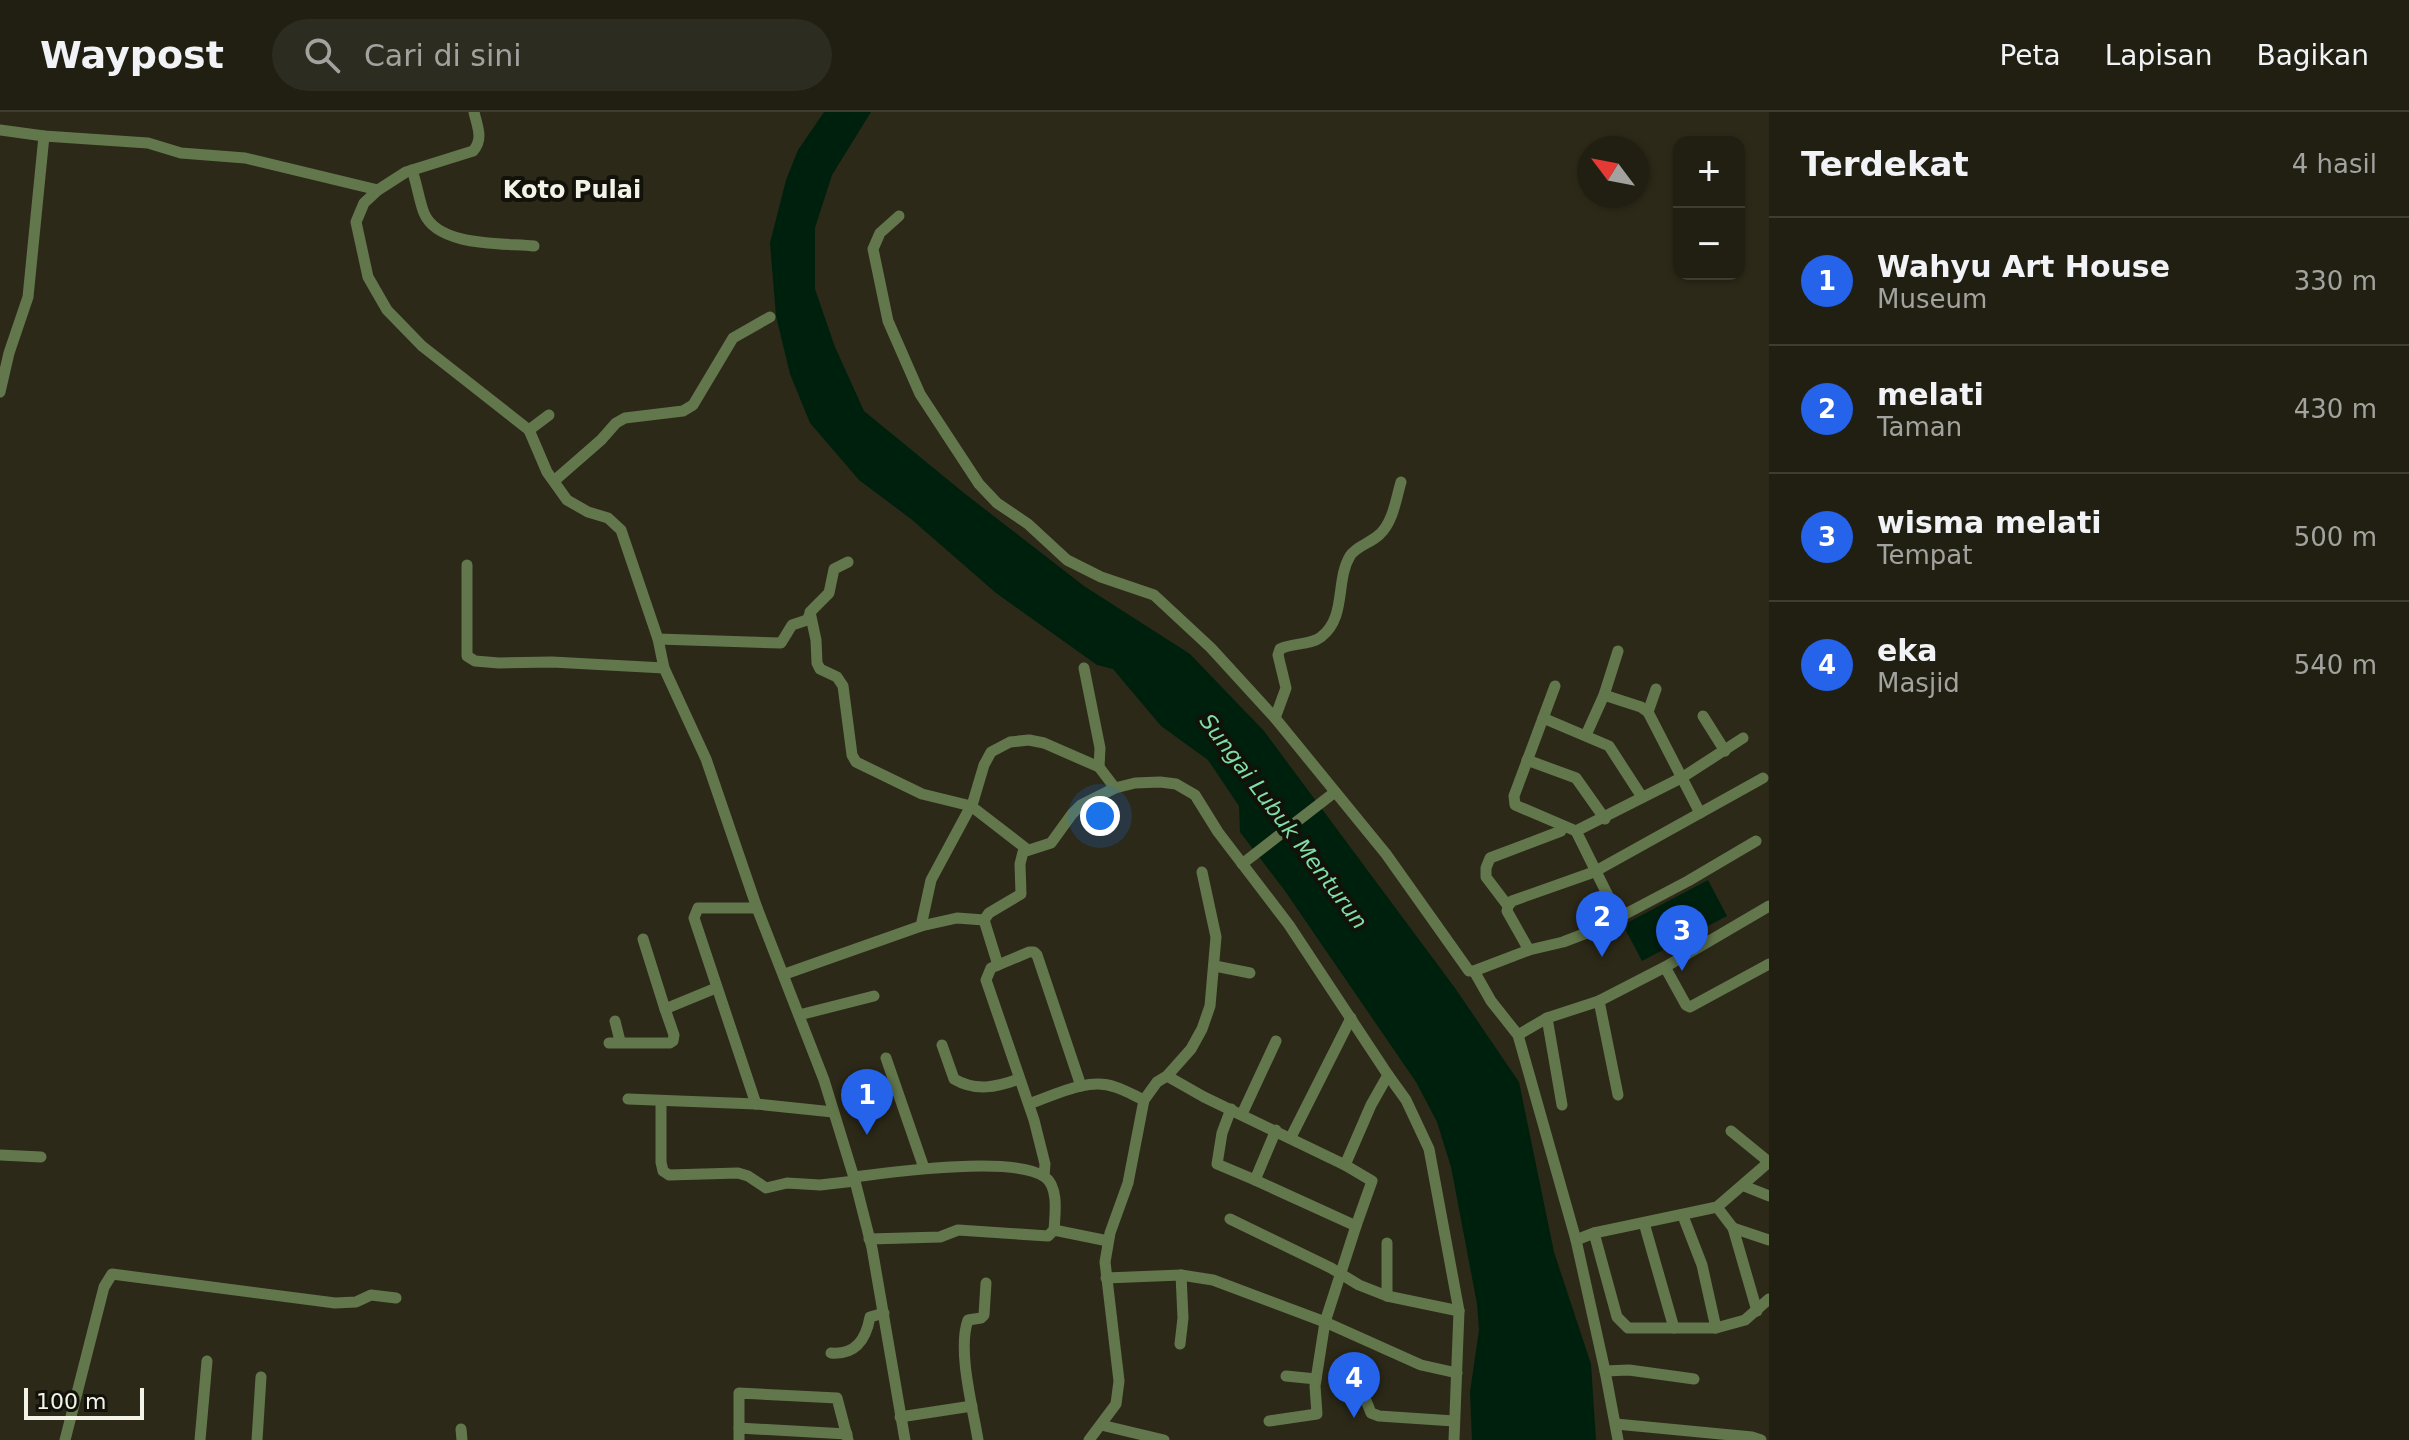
<!DOCTYPE html>
<html lang="id">
<meta charset="utf-8">
<style>
:root{--surface:#211f12;--page:#2d2c20;--text:#f1f3f6;--muted:#a2a29f;--line:#3e3d32;--accent:#2563eb}
body{margin:0;font-family:"DejaVu Sans",sans-serif;background:var(--page);color:var(--text)}
.controls{position:absolute;right:24px;top:24px;display:grid;overflow:hidden;border-radius:16px;box-shadow:0 2px 6px #0004}
.controls button{width:72px;height:72px;display:grid;place-items:center;padding:0;border:0;border-bottom:2px solid var(--line);background:var(--surface);color:var(--text);font:40px sans-serif}
.compass{position:absolute;left:1577px;top:24px;width:72px;height:72px;border-radius:50%;background:var(--surface);box-shadow:0 2px 6px #0004;rotate:302deg}
.scale{position:absolute;left:24px;bottom:20px;width:120px;box-sizing:border-box;padding-left:8px;border:4px solid #f4f3e8;border-top:0;font-size:22px;line-height:28px;white-space:nowrap;color:#f4f3e8;-webkit-text-stroke:6px #13120a;paint-order:stroke}
.you{position:absolute;left:1100px;top:704px;width:28px;height:28px;margin:-20px;border:6px solid #fff;border-radius:50%;background:#1a73e8;box-shadow:0 0 0 12px #1a73e833}
.badge{display:grid;place-items:center;width:52px;height:52px;border-radius:50%;background:var(--accent);color:#fff;font-size:26px;font-weight:700}
.pin{position:absolute;translate:-50% -66px;filter:drop-shadow(0 2px 4px #0008)}
.pin::after{content:'';position:absolute;top:42px;width:28px;height:24px;background:inherit;clip-path:polygon(0 0,100% 0,50% 100%)}
.list{margin:0;padding:0;list-style:none}
h2{display:flex;justify-content:space-between;align-items:center;height:104px;margin:0;padding:0 32px;font-size:34px}
h2 small{font-size:26px;font-weight:400;color:var(--muted)}
.list li{display:grid;grid-template-columns:52px 1fr auto;gap:24px;align-items:center;box-sizing:border-box;height:128px;padding:0 32px;border-top:2px solid var(--line)}
.list b{display:block;font-size:30px;white-space:nowrap}
.list p{margin:0;font-size:26px;white-space:nowrap;color:var(--muted)}
.list em{font-size:26px;font-style:normal;color:var(--muted)}
.icon{flex:none;width:44px;height:44px;fill:none;stroke:currentColor;stroke-width:2;stroke-linecap:round;stroke-linejoin:round}
.map{position:relative;flex:none;width:1769px;height:1328px;overflow:hidden}
header{display:flex;align-items:center;gap:48px;box-sizing:border-box;height:112px;padding:0 40px;background:var(--surface);border-bottom:2px solid var(--line)}
header strong{font-size:38px}
nav{display:flex;gap:44px;margin-inline-start:auto;font-size:28px}
.search{width:560px;height:72px;background:var(--page);display:flex;align-items:center;gap:20px;box-sizing:border-box;padding:0 28px;border-radius:44px;color:var(--muted);font-size:30px}
main{display:flex}
aside{flex:1;background:var(--surface)}
.map>svg:first-child{display:block}
.water{fill:#00200e}
.lines{fill:none;stroke-linecap:round;stroke-linejoin:round}
.minor{stroke:#63774c;stroke-width:11}
.labels{text-anchor:middle;stroke-width:8;stroke-linejoin:round;paint-order:stroke}
.water-label{font-size:22px;font-style:italic;fill:#7edea6;stroke:#13120a}
.quarter-label{font-size:24px;font-weight:bold;fill:#f4f3e8;stroke:#13120a}
</style>
<header>
<strong>Waypost</strong>
<div class="search"><svg class="icon" aria-label="search" viewBox="0 0 24 24"><circle cx="10" cy="10" r="6"/><path d="M15 15l6 6"/></svg>Cari di sini</div>
<nav><a>Peta</a><a>Lapisan</a><a>Bagikan</a></nav>
</header>
<main>
<div class="map">
<svg width="1769" height="1328" viewBox="0 0 1769 1328">
<rect width="100%" height="100%" fill="#2c2918"/>
<g class="water">
<polygon points="824,0 871,0 832,63 815,116 815,177 835,235 864,299 964,381 1084,474 1190,542 1264,619 1455,876 1519,970 1554,1140 1591,1252 1596,1328 1472,1328 1470,1280 1479,1218 1477,1192 1451,1055 1437,1010 1416,970 1285,779 1240,720 1239,694 1208,648 1161,614 1113,557 1097,553 996,481 911,407 859,368 810,311 790,262 776,204 770,131 786,68 798,38"/>
<polygon points="1708,768 1727,804 1642,849 1623,813"/>
</g>
<g class="lines">
<g class="minor">
<path d="M474,0C477,14 484,27 473,39L406,60L378,78L364,91L356,110L368,165L387,198L422,234L529,318L547,360L567,388L588,400L608,406L621,418L658,527L664,556L706,647L757,796L824,968L855,1069L872,1136L905,1328"/>
<polyline points="0,18 44,24 148,31 181,41 245,46 378,78"/>
<path d="M412,58C417,72 419,88 424,101C438,135 503,131 534,134"/>
<polyline points="899,104 880,121 873,137 888,209 920,282 979,372 997,391 1028,412 1067,448 1101,465 1154,483 1211,536 1275,606 1386,742 1469,859 1474,859 1529,838 1563,830 1597,817 1688,769 1756,729"/>
<polyline points="0,280 9,241 28,185 44,24"/>
<polyline points="529,318 549,303"/>
<polyline points="554,369 601,328 616,311 625,306 683,299 693,293 733,226 770,205"/>
<polyline points="467,453 467,544 475,549 499,551 552,550 664,556"/>
<polyline points="810,500 816,528 817,551 820,557 837,565 843,574 852,643 856,650 922,682 971,694 1028,738"/>
<polyline points="658,527 781,531 792,513 807,508 812,498 829,481 834,457 848,450"/>
<polyline points="1084,556 1100,636 1099,655"/>
<polyline points="1555,574 1514,684 1515,693 1576,719"/>
<polyline points="1604,583 1641,595 1648,600 1700,701"/>
<polyline points="1648,600 1656,577"/>
<polyline points="1703,604 1725,639"/>
<path d="M1275,606L1286,576L1278,543L1280,537C1292,531 1311,533 1321,525C1347,505 1335,469 1350,444C1356,434 1371,431 1380,422C1393,410 1396,387 1401,370"/>
<polyline points="1543,606 1609,634 1642,685"/>
<polyline points="1586,623 1604,583 1618,539"/>
<polyline points="1527,648 1576,666 1605,707"/>
<polyline points="1242,752 1335,680"/>
<polyline points="1508,794 1512,789 1594,760 1763,666"/>
<polyline points="1619,806 1576,719 1683,665 1743,626"/>
<polyline points="984,808 989,801 1021,782 1020,752 1023,740 1051,731 1072,702 1081,693 1115,676 1135,671 1160,670 1176,672 1195,683 1218,720 1289,813 1388,963 1371,993 1345,1053 1204,985 1167,964"/>
<polyline points="984,808 998,853 1029,840 1034,840 1037,843 1081,974"/>
<polyline points="921,814 957,806 984,808"/>
<polyline points="643,827 665,897 716,876"/>
<polyline points="1529,838 1507,799 1508,794 1486,765 1486,756 1490,746 1561,719 1563,714"/>
<polyline points="998,853 991,856 986,868 1034,1008 1045,1052 1044,1064"/>
<polyline points="1215,854 1250,861"/>
<polyline points="1665,855 1686,893 1690,895 1769,852"/>
<polyline points="1474,859 1491,889 1518,923 1576,1128 1605,1259 1618,1328"/>
<polyline points="785,862 921,814 931,768 973,690 984,653 991,640 1010,630 1029,628 1044,631 1099,655 1115,676"/>
<polyline points="1599,889 1618,983"/>
<polyline points="799,903 874,884"/>
<polyline points="1547,906 1562,993"/>
<polyline points="615,909 620,929"/>
<polyline points="1518,923 1547,906 1599,889 1665,855 1769,794"/>
<polyline points="609,931 670,931 673,929 674,923 665,897"/>
<path d="M942,933L954,967C976,980 997,975 1019,967"/>
<polyline points="886,946 924,1056"/>
<polyline points="1388,963 1406,988 1429,1037 1459,1199"/>
<polyline points="628,987 756,992 833,1000"/>
<polyline points="661,989 661,1050 663,1059 669,1063 738,1061 748,1064 766,1076 787,1071 820,1073 855,1069"/>
<polyline points="756,992 694,806 698,796 757,796"/>
<path d="M1029,992C1055,983 1088,965 1115,975C1125,978 1135,984 1144,988"/>
<polyline points="1231,997 1222,1021 1217,1052 1255,1068"/>
<polyline points="1242,1002 1276,929"/>
<polyline points="1731,1019 1769,1050"/>
<polyline points="1291,1025 1351,906"/>
<polyline points="0,1043 41,1045"/>
<polyline points="1345,1053 1372,1069 1356,1114"/>
<path d="M854,1065C892,1060 1014,1043 1045,1065C1059,1075 1055,1103 1054,1118L1048,1124L958,1118L940,1125L869,1127"/>
<polyline points="1744,1074 1769,1084"/>
<polyline points="1717,1095 1733,1116 1757,1199"/>
<polyline points="1683,1104 1702,1153 1716,1216"/>
<polyline points="1230,1107 1331,1156 1359,1173 1387,1184 1459,1199 1454,1328"/>
<polyline points="1644,1111 1674,1216"/>
<polyline points="1733,1116 1769,1128"/>
<polyline points="1054,1118 1108,1129"/>
<polyline points="1594,1121 1617,1205 1628,1216 1716,1216 1745,1208 1769,1187"/>
<polyline points="1576,1128 1594,1121 1717,1095 1769,1050"/>
<polyline points="1387,1131 1387,1184"/>
<polyline points="1106,1166 1181,1163 1213,1168 1325,1210 1421,1253 1457,1261"/>
<polyline points="1180,1232 1183,1206 1181,1163"/>
<path d="M831,1241C856,1243 866,1227 870,1205L884,1201"/>
<polyline points="1605,1259 1629,1258 1694,1267"/>
<polyline points="1286,1264 1316,1267"/>
<polyline points="1351,1283 1365,1286 1371,1301 1379,1304 1454,1309"/>
<polyline points="900,1305 972,1294"/>
<polyline points="1269,1309 1317,1302 1315,1274 1325,1210 1356,1114 1255,1068 1276,1018"/>
<polyline points="1616,1312 1752,1325 1761,1328"/>
<polyline points="1101,1313 1164,1328"/>
<polyline points="739,1316 847,1322"/>
<polyline points="461,1317 462,1328"/>
<polyline points="65,1328 104,1175 112,1162 335,1191 356,1190 371,1183 396,1186"/>
<polyline points="200,1328 207,1249"/>
<polyline points="257,1328 261,1265"/>
<polyline points="739,1328 739,1281 837,1286 848,1328"/>
<path d="M978,1328C973,1296 957,1238 968,1208L981,1206L984,1203L986,1171"/>
<polyline points="1089,1328 1116,1292 1119,1269 1105,1150 1110,1121 1128,1071 1144,988 1157,970 1167,964 1191,937 1202,917 1210,894 1216,825 1202,760"/>
</g>
</g>
<g class="labels">
<g class="water-label">
<text transform="translate(1284 709) rotate(53)" y="8">Sungai Lubuk Menturun</text>
</g>
<g class="quarter-label">
<text x="572" y="86">Koto Pulai</text>
</g>
</g>
</svg>
<div class="controls">
<button>+</button>
<button>−</button>
</div>
<svg class="compass" viewBox="-18 -18 36 36"><path d="M0-13l5 13h-10z" fill="#e53935"/><path d="M0 13l5-13h-10z" fill="#a2a29f"/></svg>
<div class="scale">100 m</div>
<div class="you"></div>
<div class="pin badge" style="left:867px;top:1023px">1</div>
<div class="pin badge" style="left:1602px;top:845px">2</div>
<div class="pin badge" style="left:1682px;top:859px">3</div>
<div class="pin badge" style="left:1354px;top:1306px">4</div>
</div>
<aside>
<h2>Terdekat<small>4 hasil</small></h2>
<ul class="list">
<li><span class="badge">1</span><div><b>Wahyu Art House</b><p>Museum</p></div><em>330 m</em></li>
<li><span class="badge">2</span><div><b>melati</b><p>Taman</p></div><em>430 m</em></li>
<li><span class="badge">3</span><div><b>wisma melati</b><p>Tempat</p></div><em>500 m</em></li>
<li><span class="badge">4</span><div><b>eka</b><p>Masjid</p></div><em>540 m</em></li>
</ul>
</aside>
</main>
